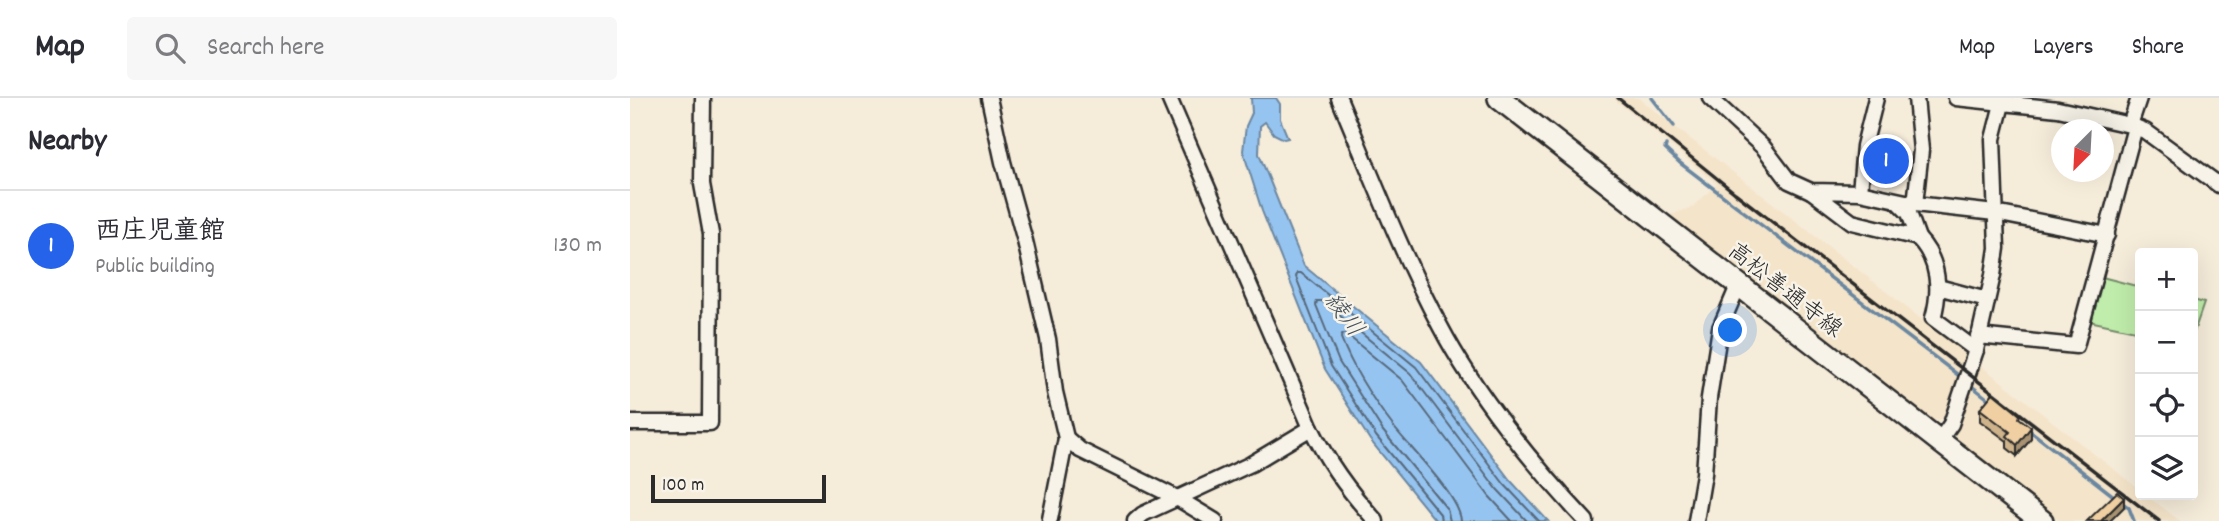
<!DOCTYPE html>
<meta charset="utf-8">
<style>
:root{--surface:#fff;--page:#f7f7f7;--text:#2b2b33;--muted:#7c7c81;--line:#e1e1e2;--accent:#2563eb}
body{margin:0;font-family:Dekko,"Klee One",sans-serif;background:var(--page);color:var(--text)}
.controls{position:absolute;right:21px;bottom:21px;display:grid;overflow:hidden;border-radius:7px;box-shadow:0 7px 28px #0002}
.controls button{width:63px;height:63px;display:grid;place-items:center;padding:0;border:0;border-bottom:2px solid var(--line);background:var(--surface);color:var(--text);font:35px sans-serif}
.compass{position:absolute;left:1421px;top:21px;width:63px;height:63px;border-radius:50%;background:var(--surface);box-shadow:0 7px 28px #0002;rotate:204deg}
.scale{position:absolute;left:21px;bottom:18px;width:175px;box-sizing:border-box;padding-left:7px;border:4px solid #2b2b2b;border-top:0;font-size:19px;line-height:24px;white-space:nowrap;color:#2b2b2b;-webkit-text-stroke:5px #f7f3e8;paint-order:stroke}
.you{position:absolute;left:1101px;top:233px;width:24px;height:24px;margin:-18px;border:5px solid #fff;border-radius:50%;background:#1a73e8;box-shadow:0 0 0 10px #1a73e833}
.badge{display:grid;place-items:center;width:46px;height:46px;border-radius:50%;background:var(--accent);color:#fff;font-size:23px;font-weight:700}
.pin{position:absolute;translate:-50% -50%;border:4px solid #fff;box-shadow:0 2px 7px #0006}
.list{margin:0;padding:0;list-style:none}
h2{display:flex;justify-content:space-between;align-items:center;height:91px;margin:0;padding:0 28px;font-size:30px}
h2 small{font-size:23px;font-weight:400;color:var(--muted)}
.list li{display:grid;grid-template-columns:46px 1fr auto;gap:21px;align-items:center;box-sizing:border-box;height:112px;padding:0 28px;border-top:2px solid var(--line)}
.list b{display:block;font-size:26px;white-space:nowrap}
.list p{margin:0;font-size:23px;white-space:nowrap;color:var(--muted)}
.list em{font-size:23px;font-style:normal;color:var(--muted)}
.icon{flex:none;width:38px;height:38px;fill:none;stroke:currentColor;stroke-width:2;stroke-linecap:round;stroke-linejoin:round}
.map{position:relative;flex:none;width:1589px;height:423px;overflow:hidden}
header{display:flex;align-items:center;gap:42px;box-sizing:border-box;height:98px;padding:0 35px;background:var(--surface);border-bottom:2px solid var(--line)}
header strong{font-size:33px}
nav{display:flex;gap:38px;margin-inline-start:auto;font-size:24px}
.search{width:490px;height:63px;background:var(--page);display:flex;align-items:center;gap:18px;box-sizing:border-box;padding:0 24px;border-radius:7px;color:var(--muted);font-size:26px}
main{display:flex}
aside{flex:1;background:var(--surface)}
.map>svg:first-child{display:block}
.built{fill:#f4e4c9}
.green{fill:#c0edab;stroke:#768c6b;stroke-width:2}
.water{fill:#96c4f0;stroke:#6b87a1;stroke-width:2}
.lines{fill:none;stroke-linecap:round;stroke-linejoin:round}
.shore{stroke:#56687a;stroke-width:2}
.stream{stroke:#6b87a1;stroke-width:3.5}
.minor-casing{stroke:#2b2b2b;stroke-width:19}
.primary-casing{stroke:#2b2b2b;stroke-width:26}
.minor{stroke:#f7f3e8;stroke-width:14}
.primary{stroke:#f7f3e8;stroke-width:21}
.rail{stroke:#2b2b2b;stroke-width:3.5}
.wall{fill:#ceb38b;stroke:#2b2b2b;stroke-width:2}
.shaded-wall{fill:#a89271;stroke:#2b2b2b;stroke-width:2}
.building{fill:#f0d0a2;stroke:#2b2b2b;stroke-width:2}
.labels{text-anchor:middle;stroke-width:5;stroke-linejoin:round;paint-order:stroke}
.street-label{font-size:23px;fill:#2b2b2b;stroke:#f7f3e8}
.water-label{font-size:24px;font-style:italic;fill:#46515c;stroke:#f7f3e8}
</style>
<header>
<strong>Map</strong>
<div class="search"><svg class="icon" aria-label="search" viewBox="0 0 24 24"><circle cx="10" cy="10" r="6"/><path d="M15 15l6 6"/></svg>Search here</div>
<nav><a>Map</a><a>Layers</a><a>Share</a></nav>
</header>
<main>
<aside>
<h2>Nearby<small></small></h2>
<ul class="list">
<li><span class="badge">1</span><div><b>西庄児童館</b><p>Public building</p></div><em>130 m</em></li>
</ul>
</aside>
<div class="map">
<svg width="1589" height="423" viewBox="0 0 1589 423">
<rect width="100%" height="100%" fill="#f6ecda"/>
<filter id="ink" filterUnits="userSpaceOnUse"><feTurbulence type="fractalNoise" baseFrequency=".0143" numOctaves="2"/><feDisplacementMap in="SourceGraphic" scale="14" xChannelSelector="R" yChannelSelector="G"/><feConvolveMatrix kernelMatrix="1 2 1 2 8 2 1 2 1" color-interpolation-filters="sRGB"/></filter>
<g filter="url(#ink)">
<polygon class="built" points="983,0 1008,0 1510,392 1510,397 1516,397 1550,423 1430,423 1327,342 1324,329 1331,275 1314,320 1304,323 1038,118 1063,109 1087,86"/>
<g class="green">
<polygon points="1472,179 1510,189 1510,234 1459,223"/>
<polygon points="1563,202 1574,205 1563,237"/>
</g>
<polygon class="water" points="621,0 646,0 650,6 650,21 658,40 654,41 644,36 635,24 630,28 629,56 674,168 791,264 880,382 918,423 806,423 740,342 695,271 632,113 613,53 616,28 622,15"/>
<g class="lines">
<g class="shore">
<polyline points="811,423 810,416 746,338 701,268 666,179 667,175 671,175 786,269 874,386 909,423"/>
<polyline points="820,423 817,411 753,333 709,264 686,207 687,203 692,203 780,275 867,391 897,423"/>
<path d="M831,423C830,399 779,349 763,328C743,302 723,271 711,240L712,236H716L772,282L859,398L882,423"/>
</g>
<g class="stream">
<polyline points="1022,0 1044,28"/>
<polyline points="1036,47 1035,51 1050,65 1332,280"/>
<polyline points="1338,285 1362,304"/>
<polyline points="1399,332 1499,410 1504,423"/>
</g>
<defs>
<g id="minor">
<polyline points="359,0 373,64 395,143 418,241 425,294 436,340 420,421"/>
<path d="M539,0L681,330C698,365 720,395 746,423"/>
<path d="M709,0C741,76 771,155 810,228C845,295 904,368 956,423"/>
<polyline points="1080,0 1134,50 1159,83 1181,93 1230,94 1285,106 1365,115 1477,137"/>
<polyline points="1326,0 1428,11 1500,27 1515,33 1589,87"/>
<polyline points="1500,27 1509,0"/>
<path d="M1181,93L1222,124L1288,140C1309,162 1311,192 1303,220L1346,252"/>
<polyline points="1230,94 1234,48 1246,0"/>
<polyline points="1267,103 1279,115 1288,140"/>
<polyline points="1285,106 1291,52 1286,0"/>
<polyline points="1308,189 1357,202"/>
<polyline points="1348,238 1446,248 1505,29"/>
<polyline points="0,325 80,325 81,136 72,86 73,0"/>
<polyline points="436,340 450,352 547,400 585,423"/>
<polyline points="1309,343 1321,326 1346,252 1363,177 1367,150 1363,41 1372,6"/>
<polyline points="505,423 513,416 621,366 681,330"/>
<polyline points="1066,423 1074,376 1079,300 1090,230 1108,188"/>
</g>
<polyline id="primary" points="869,0 1412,423"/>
</defs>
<use href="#minor" class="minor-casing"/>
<use href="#primary" class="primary-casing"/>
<use href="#minor" class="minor"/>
<use href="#primary" class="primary"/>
<polyline class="rail" points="988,0 1105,95 1529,423"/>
</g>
<polygon class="wall" points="1350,311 1390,321 1401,341 1387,358 1377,350 1377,343 1350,323"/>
<g class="shaded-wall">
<polygon points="1401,329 1401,341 1387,358 1387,347"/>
<polygon points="1494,400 1494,409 1480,423 1471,423"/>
</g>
<g class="building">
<polygon points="1363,295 1390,317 1389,320 1401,329 1387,347 1377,338 1380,334 1350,311"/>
<polygon points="1487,394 1494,400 1471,423 1457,423"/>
</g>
</g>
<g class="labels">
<g class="street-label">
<text transform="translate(1156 191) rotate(38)" y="8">高松善通寺線</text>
</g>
<g class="water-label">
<text transform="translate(715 216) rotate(54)" y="8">綾川</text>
</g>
</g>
</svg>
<div class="controls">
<button>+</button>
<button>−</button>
<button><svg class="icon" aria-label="locate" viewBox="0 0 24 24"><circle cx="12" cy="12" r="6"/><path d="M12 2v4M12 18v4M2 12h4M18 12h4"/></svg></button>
<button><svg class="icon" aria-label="layers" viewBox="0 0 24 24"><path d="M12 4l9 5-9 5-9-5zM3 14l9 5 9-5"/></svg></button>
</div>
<svg class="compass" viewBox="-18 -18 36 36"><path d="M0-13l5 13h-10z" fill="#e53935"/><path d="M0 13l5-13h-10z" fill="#7c7c81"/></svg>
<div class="scale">100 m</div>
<div class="you"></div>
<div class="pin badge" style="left:1256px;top:63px">1</div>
</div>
</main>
